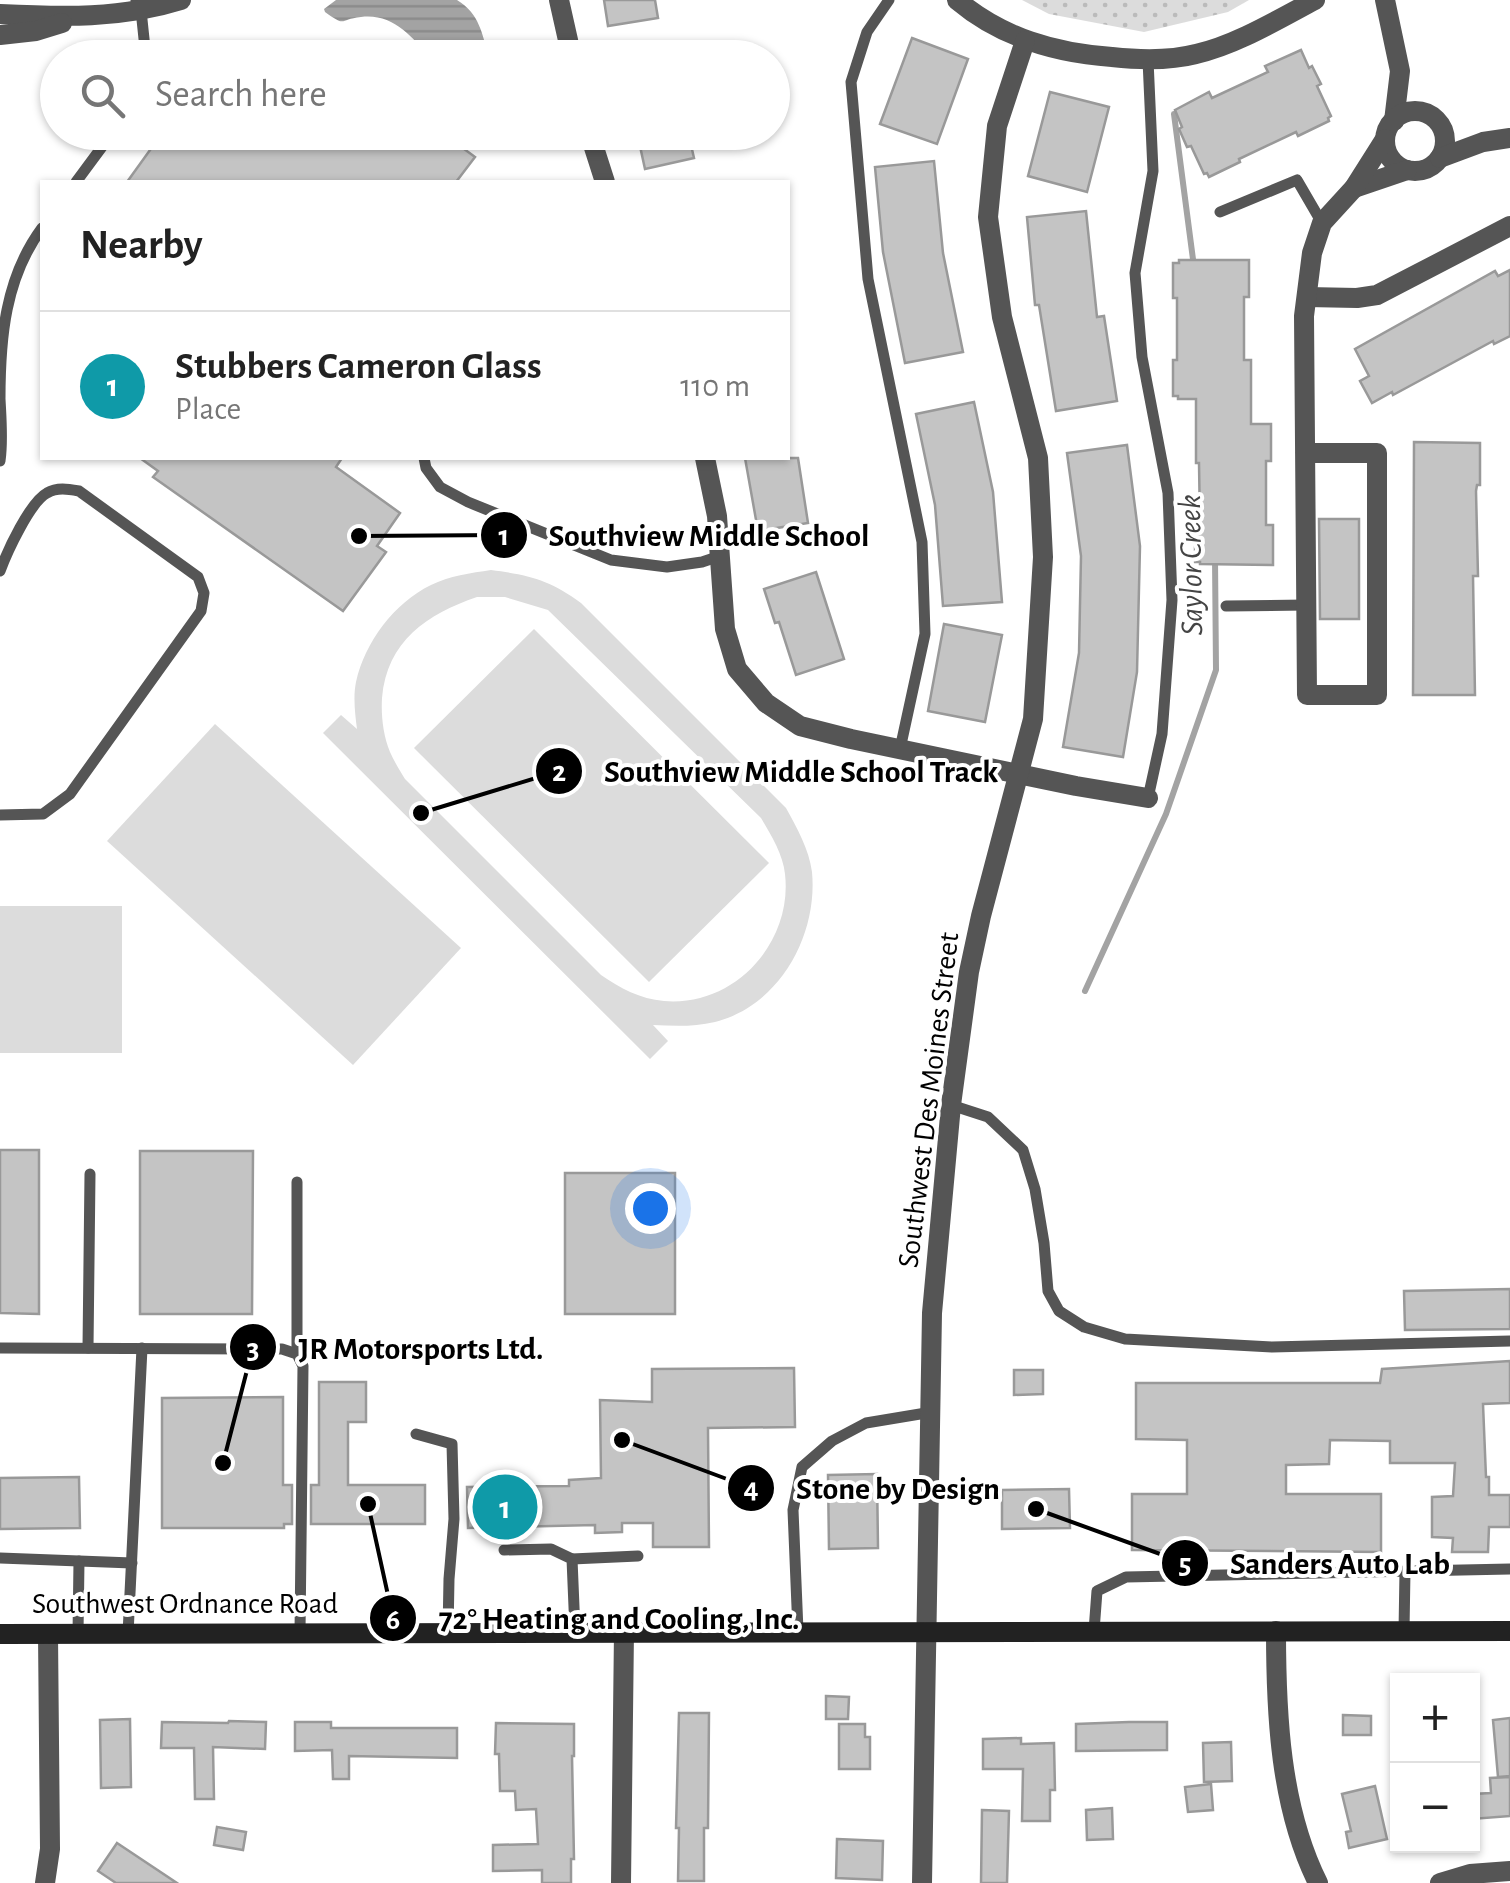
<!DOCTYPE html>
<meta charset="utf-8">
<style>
:root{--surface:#fff;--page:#f6f6f6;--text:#222;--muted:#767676;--line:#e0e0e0;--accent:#111827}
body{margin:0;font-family:"Alegreya Sans",sans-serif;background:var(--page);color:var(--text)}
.controls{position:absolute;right:30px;bottom:30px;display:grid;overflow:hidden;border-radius:0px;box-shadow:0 2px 8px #0004}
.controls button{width:90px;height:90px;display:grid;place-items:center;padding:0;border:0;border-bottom:2px solid var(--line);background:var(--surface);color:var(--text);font:50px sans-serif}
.you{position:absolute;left:650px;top:1208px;width:35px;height:35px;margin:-25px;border:8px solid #fff;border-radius:50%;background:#1a73e8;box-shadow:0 0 0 15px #1a73e833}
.badge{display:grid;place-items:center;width:65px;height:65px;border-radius:50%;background:var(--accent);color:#fff;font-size:32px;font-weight:700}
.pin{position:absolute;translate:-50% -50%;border:5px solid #fff;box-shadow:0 2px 10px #0006}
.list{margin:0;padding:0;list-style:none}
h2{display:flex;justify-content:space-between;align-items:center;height:130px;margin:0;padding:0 40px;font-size:42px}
h2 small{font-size:32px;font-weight:400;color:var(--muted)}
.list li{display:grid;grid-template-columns:65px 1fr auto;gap:30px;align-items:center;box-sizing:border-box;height:150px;padding:0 40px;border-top:2px solid var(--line)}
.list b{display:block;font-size:38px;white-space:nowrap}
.list p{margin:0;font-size:32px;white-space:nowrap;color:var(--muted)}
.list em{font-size:32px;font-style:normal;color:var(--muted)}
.icon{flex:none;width:55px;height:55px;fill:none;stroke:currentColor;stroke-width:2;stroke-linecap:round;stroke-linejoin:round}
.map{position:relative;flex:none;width:1510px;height:1883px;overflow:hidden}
.search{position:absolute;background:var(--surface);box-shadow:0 2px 8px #0004;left:40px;top:40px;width:750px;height:110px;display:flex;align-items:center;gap:25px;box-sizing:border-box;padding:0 35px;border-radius:55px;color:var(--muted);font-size:38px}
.panel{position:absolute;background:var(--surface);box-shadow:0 2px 8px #0004;left:40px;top:180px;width:750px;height:280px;border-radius:0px}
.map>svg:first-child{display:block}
.park{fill:url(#park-dots)}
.garden{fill:#dcdcdc;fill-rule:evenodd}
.water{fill:url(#water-rules)}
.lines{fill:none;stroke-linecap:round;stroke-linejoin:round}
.stream{stroke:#a3a3a3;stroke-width:6}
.building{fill:#c4c4c4;stroke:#999;stroke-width:2.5}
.lane{stroke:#555;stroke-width:11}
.street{stroke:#555;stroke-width:20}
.secondary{stroke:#222;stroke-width:20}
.labels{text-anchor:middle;stroke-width:8;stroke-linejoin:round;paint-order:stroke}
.street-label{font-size:30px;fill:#000;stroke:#fff}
.water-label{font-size:32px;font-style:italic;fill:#444;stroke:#fff}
.leader{fill:none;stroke:#000;stroke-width:4}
.callout-dot{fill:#000;stroke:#fff;stroke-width:4}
.mark-label{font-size:30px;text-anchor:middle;font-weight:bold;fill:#fff}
.callout-label{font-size:32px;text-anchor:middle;font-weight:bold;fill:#000;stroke:#fff;stroke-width:8;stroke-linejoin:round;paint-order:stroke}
</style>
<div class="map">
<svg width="1510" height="1883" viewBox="0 0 1510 1883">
<defs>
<pattern id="park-dots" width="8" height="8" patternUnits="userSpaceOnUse" patternTransform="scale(2.5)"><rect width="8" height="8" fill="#dcdcdc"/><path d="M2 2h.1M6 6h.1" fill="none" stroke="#bbb" stroke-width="1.8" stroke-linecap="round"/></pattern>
<pattern id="water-rules" width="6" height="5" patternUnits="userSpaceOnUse" patternTransform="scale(2.5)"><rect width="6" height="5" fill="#a3a3a3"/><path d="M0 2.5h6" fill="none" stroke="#8b8b8b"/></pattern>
</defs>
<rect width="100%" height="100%" fill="#fff"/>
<polygon class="park" points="1022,0 1249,0 1228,12 1144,32 1049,14"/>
<g class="garden">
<path d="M491,570C529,575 550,580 581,603L786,808C797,828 809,849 812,872C818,936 779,1006 715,1022C694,1027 674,1026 653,1025L668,1041L650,1059L323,733L341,715L357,729C355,713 353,697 356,682C365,642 394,603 431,585C449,576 471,573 491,570ZM477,597H505L548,610L761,818C771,835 783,854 785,874C793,943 734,1007 664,1001C640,999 620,988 601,975L405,779C400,771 394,761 390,752C383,735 381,716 382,698C387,641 427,614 477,597Z"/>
<polygon points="534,629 769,863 649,982 414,748"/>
<polygon points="215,724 461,948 353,1065 107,841"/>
<rect x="0" y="906" width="122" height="147"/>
</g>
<path class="water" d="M336,0H457C480,14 482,34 489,57H429C412,36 392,13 361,17C339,19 347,28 325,12L324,9Z"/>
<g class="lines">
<g class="stream">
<polyline points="1174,114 1194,267"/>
<polyline points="1085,991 1166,814 1216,670 1215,558"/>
</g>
</g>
<g class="building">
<polygon points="604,0 655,0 658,18 608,26"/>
<polygon points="912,38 968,59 937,144 880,124"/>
<polygon points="1301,50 1309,68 1312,66 1321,84 1317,86 1331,116 1328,118 1329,121 1298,136 1296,132 1239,159 1240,162 1209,177 1207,173 1204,174 1191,146 1187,147 1179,129 1182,127 1175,110 1209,92 1212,98 1268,72 1265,66"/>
<polygon points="1050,92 1109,107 1087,192 1028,176"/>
<polygon points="163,132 441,132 475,157 456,182 127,182"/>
<polygon points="643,132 688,132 694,158 645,169 638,137 644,136"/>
<polygon points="934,161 943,253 963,352 905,363 883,252 875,167"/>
<polygon points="1086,211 1097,317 1104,316 1117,401 1056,411 1039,305 1035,305 1027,217"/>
<polygon points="1179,260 1249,260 1249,297 1244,297 1244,360 1251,360 1251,424 1271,424 1271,461 1266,461 1266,525 1273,525 1273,565 1200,564 1200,562 1195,562 1195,525 1200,525 1199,463 1196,463 1196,399 1178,399 1178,396 1173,396 1173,360 1177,360 1177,298 1173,298 1173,263 1179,263"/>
<polygon points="1510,270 1510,336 1494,344 1493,341 1393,395 1392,392 1372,403 1360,381 1369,376 1355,349 1495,271 1498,276"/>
<polygon points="974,402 993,492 1002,602 943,606 935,505 916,414"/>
<polygon points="1414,442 1480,443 1480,485 1477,485 1476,491 1478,576 1473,576 1475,695 1413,695"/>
<polygon points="1127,445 1140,546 1137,672 1123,757 1063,747 1079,653 1081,556 1067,453"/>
<polygon points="140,458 342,458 336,467 400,513 377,546 386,552 343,611 153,477 158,471"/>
<polygon points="745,458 798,458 808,523 758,531"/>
<polygon points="1319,519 1359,519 1359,619 1320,619"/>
<polygon points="816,572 844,659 796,675 779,622 775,623 764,589"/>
<polygon points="944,624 1002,635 985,722 928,711"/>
<polygon points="0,1150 39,1150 39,1314 0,1313"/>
<polygon points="140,1151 253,1151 252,1314 140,1314"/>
<rect x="565" y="1173" width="110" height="141"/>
<polygon points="1510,1289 1510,1329 1405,1330 1404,1291"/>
<polygon points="1510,1361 1510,1403 1483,1404 1486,1477 1489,1477 1489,1495 1510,1495 1510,1527 1489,1527 1488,1552 1452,1552 1453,1538 1432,1537 1432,1497 1453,1496 1455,1463 1390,1463 1390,1441 1330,1440 1329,1464 1286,1465 1286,1494 1381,1494 1381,1552 1132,1550 1132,1494 1187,1494 1187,1440 1136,1439 1136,1383 1380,1383 1382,1369"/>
<polygon points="794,1368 795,1427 708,1428 709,1547 653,1547 653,1523 622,1523 622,1532 595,1533 595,1525 468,1528 467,1487 569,1486 569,1480 601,1478 600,1400 652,1402 652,1369"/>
<polygon points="1014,1370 1043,1370 1043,1394 1014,1395"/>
<polygon points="319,1382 366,1382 366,1422 348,1422 348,1485 425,1485 425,1524 311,1524 311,1485 319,1485"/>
<polygon points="283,1397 283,1485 292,1485 292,1524 284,1524 284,1528 162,1528 162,1398"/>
<polygon points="877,1474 878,1548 829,1549 828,1475"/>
<polygon points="79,1477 80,1528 0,1529 0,1478"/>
<polygon points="1069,1489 1070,1528 1002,1529 1002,1490"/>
<polygon points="826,1696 849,1697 848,1719 826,1719"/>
<polygon points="679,1713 709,1713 708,1828 704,1828 704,1881 678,1881 679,1828 676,1828"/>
<polygon points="1343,1715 1371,1716 1371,1735 1343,1735"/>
<polygon points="1510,1718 1510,1776 1498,1777 1493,1720"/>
<polygon points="130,1719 131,1787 101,1788 100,1720"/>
<polygon points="229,1721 266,1722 265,1749 213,1747 214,1799 195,1799 194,1748 161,1748 162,1722 228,1723"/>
<polygon points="295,1722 331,1722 331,1728 457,1728 457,1758 349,1756 349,1779 333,1779 332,1750 295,1751"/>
<polygon points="1129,1722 1167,1722 1167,1750 1076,1751 1076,1724"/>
<polygon points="496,1723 574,1724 574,1756 572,1756 574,1859 571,1859 571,1883 542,1883 542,1870 493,1871 493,1845 538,1844 536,1809 516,1810 515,1791 500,1791 499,1754 495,1754"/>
<polygon points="839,1724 865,1724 865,1737 870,1737 870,1769 839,1769"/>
<polygon points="1021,1738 1021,1744 1054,1743 1055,1790 1050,1790 1050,1821 1022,1821 1023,1769 983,1769 983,1739"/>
<polygon points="1231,1742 1232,1781 1204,1782 1203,1743"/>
<polygon points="1510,1777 1510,1816 1472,1819 1472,1794 1491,1793 1490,1778"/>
<polygon points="1211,1784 1213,1810 1188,1812 1185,1787"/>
<polygon points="1375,1786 1387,1839 1349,1848 1346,1832 1351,1831 1342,1794"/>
<polygon points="1112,1808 1113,1839 1087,1840 1086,1810"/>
<polygon points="982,1810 1009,1811 1007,1883 981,1883"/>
<polygon points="217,1827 246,1832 243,1850 214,1845"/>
<polygon points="837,1839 883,1841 882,1880 836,1878"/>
<polygon points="117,1843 177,1883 116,1883 98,1871"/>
</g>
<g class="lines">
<g class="lane">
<polyline points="136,0 141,10 146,58"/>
<polyline points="889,0 867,32 851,82 868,279 922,542 925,634 900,749"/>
<polyline points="1148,60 1153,171 1135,273 1142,357 1168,493 1172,600 1162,734 1148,798"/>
<polyline points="76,182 113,132"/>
<polyline points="1220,212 1297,180 1322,223"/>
<polyline points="424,458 426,468 440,487 468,502 611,560 667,567 702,562 720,556"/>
<path d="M0,461C3,441 1,419 0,399C0,338 5,278 42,228"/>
<path d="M0,571C7,552 30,502 47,493C57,487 68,489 79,491L198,577L204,593L201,611L70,794L43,814L0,815"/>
<polyline points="1226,606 1306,605"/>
<polyline points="951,1105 988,1117 1023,1150 1035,1189 1044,1243 1048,1291 1059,1311 1084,1327 1125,1339 1272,1347 1510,1341"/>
<polyline points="297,1182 297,1354"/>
<polyline points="0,1348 282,1349 297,1354 303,1366 300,1633"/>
<polyline points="88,1348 90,1174"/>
<polyline points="416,1434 452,1444 454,1519 449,1579 448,1632"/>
<polyline points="504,1550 551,1549 572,1559 575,1631"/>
<polyline points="0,1558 132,1563"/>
<polyline points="572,1559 638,1556"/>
<polyline points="798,1631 793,1510 802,1467 832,1441 866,1423 932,1412"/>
<polyline points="1094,1631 1097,1591 1126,1577 1510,1569"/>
<polyline points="1404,1631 1405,1571"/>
<polyline points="78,1634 79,1561"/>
<polyline points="128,1634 142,1348"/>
</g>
<g class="street">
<polyline points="559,0 572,58"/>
<path d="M957,0C1002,38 1055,53 1112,57C1140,60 1169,61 1196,54C1236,45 1279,19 1315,0"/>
<polyline points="1385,0 1400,71 1394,121"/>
<path d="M0,14C62,17 121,19 181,0"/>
<polyline points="0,35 36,31 62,23"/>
<circle cx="1415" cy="141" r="30"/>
<polyline points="589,132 605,182"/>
<polyline points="1440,158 1483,142 1510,138"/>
<polyline points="1354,188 1407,170"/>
<polyline points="1307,297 1357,298 1377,295 1510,226"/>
<polyline points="1305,453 1377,453 1377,695 1307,695 1304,316 1312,253 1322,223 1354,188 1385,139"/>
<polyline points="705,458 717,516 725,629 737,669 766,703 800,726 851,739 1076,786 1148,798"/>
<path d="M1276,1631C1276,1714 1280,1807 1318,1883"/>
<polyline points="45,1883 50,1849 48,1634"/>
<polyline points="621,1883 624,1631"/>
<polyline points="922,1883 932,1313 951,1105 969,972 981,916 1033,719 1043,557 1038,458 1002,317 988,217 997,126 1025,41"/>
<polyline points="1440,1883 1470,1874 1510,1871"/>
</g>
<polyline class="secondary" points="0,1634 1510,1631"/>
</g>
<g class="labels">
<g class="street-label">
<text transform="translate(928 1100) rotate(-83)" y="10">Southwest Des Moines Street</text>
<text x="185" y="1613">Southwest Ordnance Road</text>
</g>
<g class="water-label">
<text transform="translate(1190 565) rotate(-91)" y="11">Saylor Creek</text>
</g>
</g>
<path class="leader" d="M359 536L504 535M421 813L559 771M223 1463L253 1347M622 1440L751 1488M1036 1509L1185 1563M368 1504L393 1618"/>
<g class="callout-dot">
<circle cx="359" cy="536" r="10"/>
<circle cx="421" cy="813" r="10"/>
<circle cx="223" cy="1463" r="10"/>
<circle cx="622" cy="1440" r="10"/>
<circle cx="1036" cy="1509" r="10"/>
<circle cx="368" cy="1504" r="10"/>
<circle cx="504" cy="535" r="25"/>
<circle cx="559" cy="771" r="25"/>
<circle cx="253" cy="1347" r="25"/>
<circle cx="751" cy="1488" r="25"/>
<circle cx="1185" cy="1563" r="25"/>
<circle cx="393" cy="1618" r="25"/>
</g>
<g class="mark-label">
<text x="504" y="545">1</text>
<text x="559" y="781">2</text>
<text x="253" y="1358">3</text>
<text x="751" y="1498">4</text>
<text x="1185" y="1573">5</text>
<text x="393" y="1629">6</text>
</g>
<g class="callout-label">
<text x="709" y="546">Southview Middle School</text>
<text x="801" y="782">Southview Middle School Track</text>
<text x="421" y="1359">JR Motorsports Ltd.</text>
<text x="898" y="1499">Stone by Design</text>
<text x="1340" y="1574">Sanders Auto Lab</text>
<text x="619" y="1629">72° Heating and Cooling, Inc.</text>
</g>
</svg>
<div class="controls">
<button>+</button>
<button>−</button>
</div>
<div class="you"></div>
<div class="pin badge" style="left:505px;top:1507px;background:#0f9aa8">1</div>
<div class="search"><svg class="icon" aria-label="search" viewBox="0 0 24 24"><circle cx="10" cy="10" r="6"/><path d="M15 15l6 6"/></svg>Search here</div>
<section class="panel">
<h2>Nearby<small></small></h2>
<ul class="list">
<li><span class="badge" style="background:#0f9aa8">1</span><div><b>Stubbers Cameron Glass</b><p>Place</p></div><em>110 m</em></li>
</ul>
</section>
</div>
